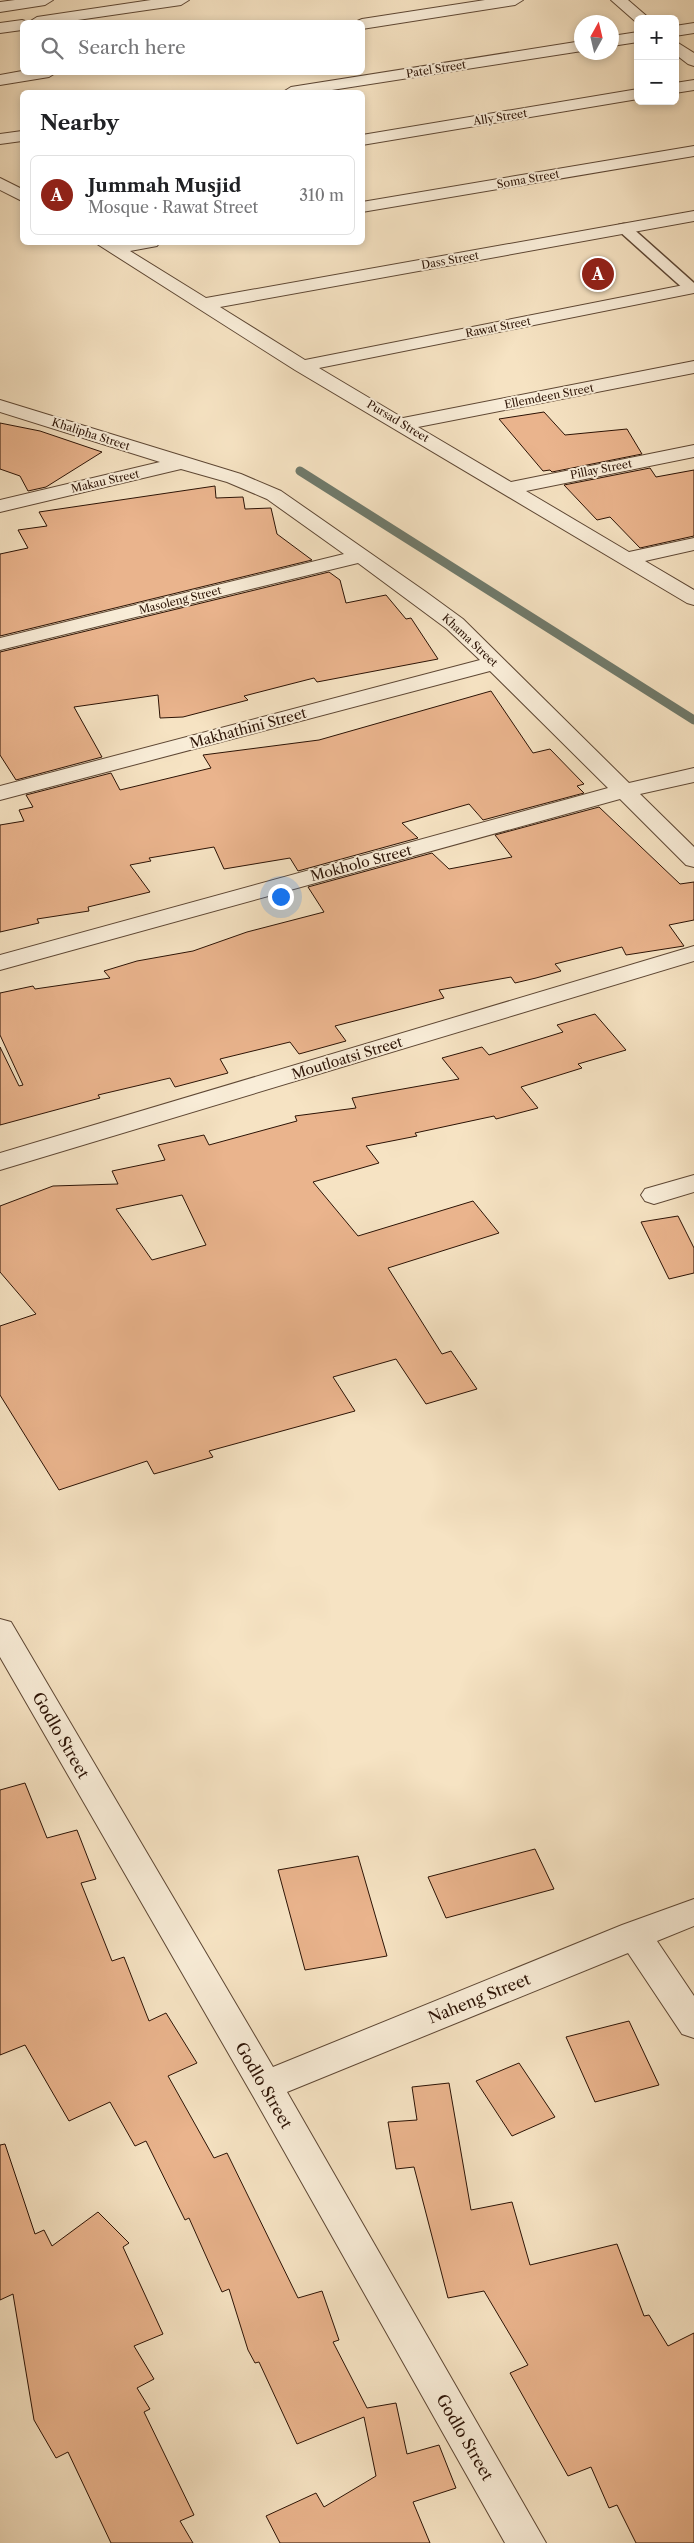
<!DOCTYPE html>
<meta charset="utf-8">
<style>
:root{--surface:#fff;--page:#f2f2f2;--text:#202124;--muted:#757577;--line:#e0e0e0;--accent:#8f2418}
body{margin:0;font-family:"Libre Caslon Text",serif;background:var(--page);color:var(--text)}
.controls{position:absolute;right:15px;top:15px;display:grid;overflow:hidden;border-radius:8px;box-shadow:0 2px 8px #0003}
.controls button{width:45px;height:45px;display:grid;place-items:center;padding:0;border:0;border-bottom:1px solid var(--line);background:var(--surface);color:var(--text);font:25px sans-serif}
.compass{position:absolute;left:574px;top:15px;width:45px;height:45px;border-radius:50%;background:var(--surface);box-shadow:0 2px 8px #0003;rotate:8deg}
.you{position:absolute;left:280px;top:896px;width:18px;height:18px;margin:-12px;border:4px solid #fff;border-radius:50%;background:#1a73e8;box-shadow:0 0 0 8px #1a73e833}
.badge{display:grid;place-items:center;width:32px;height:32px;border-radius:50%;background:var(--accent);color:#fff;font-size:16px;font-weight:700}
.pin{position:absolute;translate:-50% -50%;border:2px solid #fff;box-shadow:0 1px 5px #0006}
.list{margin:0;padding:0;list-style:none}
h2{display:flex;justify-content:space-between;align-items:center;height:65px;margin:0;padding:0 20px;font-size:21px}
h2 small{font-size:16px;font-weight:400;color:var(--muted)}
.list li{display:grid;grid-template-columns:32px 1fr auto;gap:15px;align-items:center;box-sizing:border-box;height:80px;margin:0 10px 10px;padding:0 10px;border:1px solid var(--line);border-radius:8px}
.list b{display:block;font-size:19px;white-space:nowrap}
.list p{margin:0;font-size:16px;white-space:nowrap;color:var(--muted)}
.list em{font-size:16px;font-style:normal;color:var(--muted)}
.icon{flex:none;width:28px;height:28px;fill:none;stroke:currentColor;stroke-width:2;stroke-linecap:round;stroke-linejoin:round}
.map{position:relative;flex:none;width:694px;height:2543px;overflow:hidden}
.search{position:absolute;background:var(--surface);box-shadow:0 2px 8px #0003;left:20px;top:20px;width:345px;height:55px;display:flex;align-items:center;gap:12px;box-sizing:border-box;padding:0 18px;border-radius:8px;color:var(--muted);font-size:19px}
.panel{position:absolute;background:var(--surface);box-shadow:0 2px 8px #0003;left:20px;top:90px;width:345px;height:155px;border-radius:8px}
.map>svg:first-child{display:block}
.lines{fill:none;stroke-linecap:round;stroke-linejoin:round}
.stream{stroke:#707a6b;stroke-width:9}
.building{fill:#eab48d;stroke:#2c1305;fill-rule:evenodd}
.service-casing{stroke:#5e4734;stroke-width:3}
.minor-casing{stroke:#5e4734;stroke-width:2}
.tertiary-casing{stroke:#5e4734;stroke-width:2}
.service{fill:#f9edd8;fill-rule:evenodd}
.minor{fill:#f9edd8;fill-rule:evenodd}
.tertiary{fill:#f9edd8;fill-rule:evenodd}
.labels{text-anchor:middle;stroke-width:4;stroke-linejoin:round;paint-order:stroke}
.far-street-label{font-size:11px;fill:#2c1305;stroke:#f9edd8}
.street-label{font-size:14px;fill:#2c1305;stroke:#f9edd8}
.near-street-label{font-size:16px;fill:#2c1305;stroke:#f9edd8}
</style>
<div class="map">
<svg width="694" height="2543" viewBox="0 0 694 2543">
<rect width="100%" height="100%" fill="#f6e3c3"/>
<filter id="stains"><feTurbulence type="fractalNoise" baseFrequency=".004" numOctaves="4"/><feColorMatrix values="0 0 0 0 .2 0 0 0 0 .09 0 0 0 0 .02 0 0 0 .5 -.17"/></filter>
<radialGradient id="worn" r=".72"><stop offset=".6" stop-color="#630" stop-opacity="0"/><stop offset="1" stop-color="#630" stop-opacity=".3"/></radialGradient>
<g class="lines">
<polyline class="stream" points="300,471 694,720"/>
</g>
<g class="building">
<polygon points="544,412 565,435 627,429 642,454 552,472 550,470 543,471 499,419"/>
<polygon points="0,423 40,431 102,452 46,487 28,491 20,476 0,469"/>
<polygon points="650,468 656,477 694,470 694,536 640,548 610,517 597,520 564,485"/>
<polygon points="215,486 216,498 243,497 245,509 271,508 277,534 312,560 0,636 0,554 28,548 18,530 47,526 39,512"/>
<polygon points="329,572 340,580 346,603 386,595 406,619 411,618 438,659 317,682 314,678 244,696 248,700 183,717 160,718 158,695 74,707 102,757 16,780 0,755 0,652"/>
<polygon points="491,691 533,753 550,749 584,784 577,786 584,793 483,820 469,804 402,823 418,838 298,871 290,858 224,869 214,847 149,858 151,861 130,865 150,892 88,907 89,911 37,919 39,923 0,932 0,825 24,821 19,810 33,807 26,795 111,773 120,790 211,768 203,755 319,740"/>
<polygon points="599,807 680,884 694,882 694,920 669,925 684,946 626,955 622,947 555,964 561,971 536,978 515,983 511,977 439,990 444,998 335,1026 346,1041 299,1054 290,1042 220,1059 228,1073 175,1087 170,1078 98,1095 100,1098 0,1125 0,1047 19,1086 23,1085 0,1035 0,993 33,986 35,989 110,978 104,971 137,961 193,951 247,932 324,912 308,887 432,853 449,869 512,857 495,835"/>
<path d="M595,1014L626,1050L578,1064L582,1068L521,1087L538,1108L496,1119L494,1116L415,1133L417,1136L366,1146L379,1163L313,1182L358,1236L473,1201L499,1233L388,1268L442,1354L451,1351L477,1389L426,1404L396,1359L333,1377L355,1411L209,1451L213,1457L154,1474L147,1461L59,1490L0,1395V1326L36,1314L0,1272V1206L53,1186L118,1184L112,1171L165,1160L158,1145L204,1135L209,1145L297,1121L295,1116L356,1108L352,1098L459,1079L442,1058L482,1047L489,1055L563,1032L557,1025ZM182,1195L206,1245L152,1260L116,1209Z"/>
<polygon points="678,1216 694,1248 694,1273 669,1279 641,1222"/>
<polygon points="25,1783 47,1838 77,1830 96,1879 81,1883 112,1961 124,1957 149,2021 166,2013 197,2063 168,2076 214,2158 227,2153 298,2298 322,2291 339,2340 333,2342 367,2408 396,2403 407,2454 439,2445 456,2488 413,2502 430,2543 280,2543 266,2516 316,2493 324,2507 376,2476 364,2417 297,2444 259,2362 255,2363 248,2350 229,2289 222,2292 189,2218 185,2220 146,2141 135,2146 110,2102 69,2121 25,2045 0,2055 0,1790"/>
<polygon points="535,1849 554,1889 446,1918 428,1877"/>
<polygon points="358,1856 387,1956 305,1970 278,1870"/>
<polygon points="629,2021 659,2085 595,2102 566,2037"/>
<polygon points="519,2063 555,2117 512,2136 476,2081"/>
<polygon points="449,2083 471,2210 512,2202 530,2265 617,2244 644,2316 649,2315 668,2346 694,2333 694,2543 636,2543 617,2505 609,2508 591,2467 568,2476 510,2373 528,2365 484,2291 448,2298 414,2167 396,2169 388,2122 417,2120 412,2087"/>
<polygon points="5,2144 35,2234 44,2230 52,2246 98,2212 129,2243 123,2247 163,2334 134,2346 154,2379 137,2388 150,2409 144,2412 194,2515 180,2521 193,2543 111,2543 68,2452 56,2458 34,2420 13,2294 0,2300 0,2145"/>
</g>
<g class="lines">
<defs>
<polygon id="service" points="624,224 629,225 694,283 694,291 686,291 619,231 617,228 619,225"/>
<g id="minor">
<polygon points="151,0 189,0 181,5 64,22 29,22 37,17"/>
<polygon points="485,0 523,0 515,5 362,29 362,22 355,22 362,19"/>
<polygon points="611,0 628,0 650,19 638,19 636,22"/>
<polygon points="22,20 28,22 22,22 22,30 0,33 0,23"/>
<polygon points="694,23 694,33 675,36 675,26"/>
<polygon points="638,32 638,42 612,46 612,36"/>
<polygon points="582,41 582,51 319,92 283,92 291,87"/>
<polygon points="675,41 694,53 694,66 688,64 675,54"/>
<polygon points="22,71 22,72 57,72 49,77 0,85 0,75"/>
<polygon points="694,80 694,90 675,93 675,83"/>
<polygon points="638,89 638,99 362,145 362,135"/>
<polygon points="22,131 22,141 0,144 0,134"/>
<polygon points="694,146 694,156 362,212 362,202"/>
<polygon points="0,178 22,189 22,201 0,190"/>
<polygon points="694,211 694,221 220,307 305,360 694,283 694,293 319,368 403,418 694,361 694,373 418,427 511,482 694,445 694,457 526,491 629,552 694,538 694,550 645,561 694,590 694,605 687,603 295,370 94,242 160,242 157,246 130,251 206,298"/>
<polygon points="0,400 241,474 281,491 426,592 463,619 629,783 694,768 694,782 640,794 694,847 694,867 686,865 620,799 0,970 0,955 608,788 490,671 0,800 0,786 480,660 447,629 358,563 0,650 0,638 344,554 267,499 227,482 181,469 0,512 0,500 160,462 0,412"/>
<polygon points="694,946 694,961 0,1170 0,1153"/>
<polygon points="694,1175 694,1192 654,1204 645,1201 641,1195 645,1189"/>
<polygon points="0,1619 11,1622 273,2067 622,1925 694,1899 694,1926 657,1941 694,1996 694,2038 682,2034 628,1953 287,2092 546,2543 505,2543 253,2096 0,1657"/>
</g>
<polygon id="tertiary" points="15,0 53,0 45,5 0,12 0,2"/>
</defs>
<use href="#service" class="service-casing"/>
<use href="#minor" class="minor-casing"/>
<use href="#tertiary" class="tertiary-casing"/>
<use href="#service" class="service"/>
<use href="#minor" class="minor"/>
<use href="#tertiary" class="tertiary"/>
</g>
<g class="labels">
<g class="far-street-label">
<text transform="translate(436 69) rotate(-9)" y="4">Patel Street</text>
<text transform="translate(500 117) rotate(-9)" y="4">Ally Street</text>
<text transform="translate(528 179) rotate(-10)" y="4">Soma Street</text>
<text transform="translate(450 260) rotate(-10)" y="4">Dass Street</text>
<text transform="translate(498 327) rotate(-11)" y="4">Rawat Street</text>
<text transform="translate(549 396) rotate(-11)" y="4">Ellemdeen Street</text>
<text transform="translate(398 421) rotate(31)" y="4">Pursad Street</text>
<text transform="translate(91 434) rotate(18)" y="4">Khalipha Street</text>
<text transform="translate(601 469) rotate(-11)" y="4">Pillay Street</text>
<text transform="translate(105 481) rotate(-13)" y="4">Makau Street</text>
<text transform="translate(180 600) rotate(-14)" y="4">Masoleng Street</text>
<text transform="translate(470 640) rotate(43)" y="4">Khama Street</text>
</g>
<g class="street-label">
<text transform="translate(248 728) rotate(-15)" y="5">Makhathini Street</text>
<text transform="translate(361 863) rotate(-15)" y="5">Mokholo Street</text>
<text transform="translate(347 1058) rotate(-17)" y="5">Moutloatsi Street</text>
</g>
<g class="near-street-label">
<text transform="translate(61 1735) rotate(60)" y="6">Godlo Street</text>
<text transform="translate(479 1998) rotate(-22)" y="6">Naheng Street</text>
<text transform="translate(264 2085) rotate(60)" y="6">Godlo Street</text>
<text transform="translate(465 2437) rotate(60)" y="6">Godlo Street</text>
</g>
</g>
<rect width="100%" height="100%" filter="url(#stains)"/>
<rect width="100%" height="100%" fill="url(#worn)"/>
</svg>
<div class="controls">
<button>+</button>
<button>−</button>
</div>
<svg class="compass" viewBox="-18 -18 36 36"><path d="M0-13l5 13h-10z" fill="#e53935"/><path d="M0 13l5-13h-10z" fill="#757577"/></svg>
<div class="you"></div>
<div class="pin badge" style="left:598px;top:274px">A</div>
<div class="search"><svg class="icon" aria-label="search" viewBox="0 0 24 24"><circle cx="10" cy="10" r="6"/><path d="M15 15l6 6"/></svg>Search here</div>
<section class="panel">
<h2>Nearby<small></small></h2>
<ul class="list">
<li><span class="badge">A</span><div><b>Jummah Musjid</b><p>Mosque · Rawat Street</p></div><em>310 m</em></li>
</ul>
</section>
</div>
